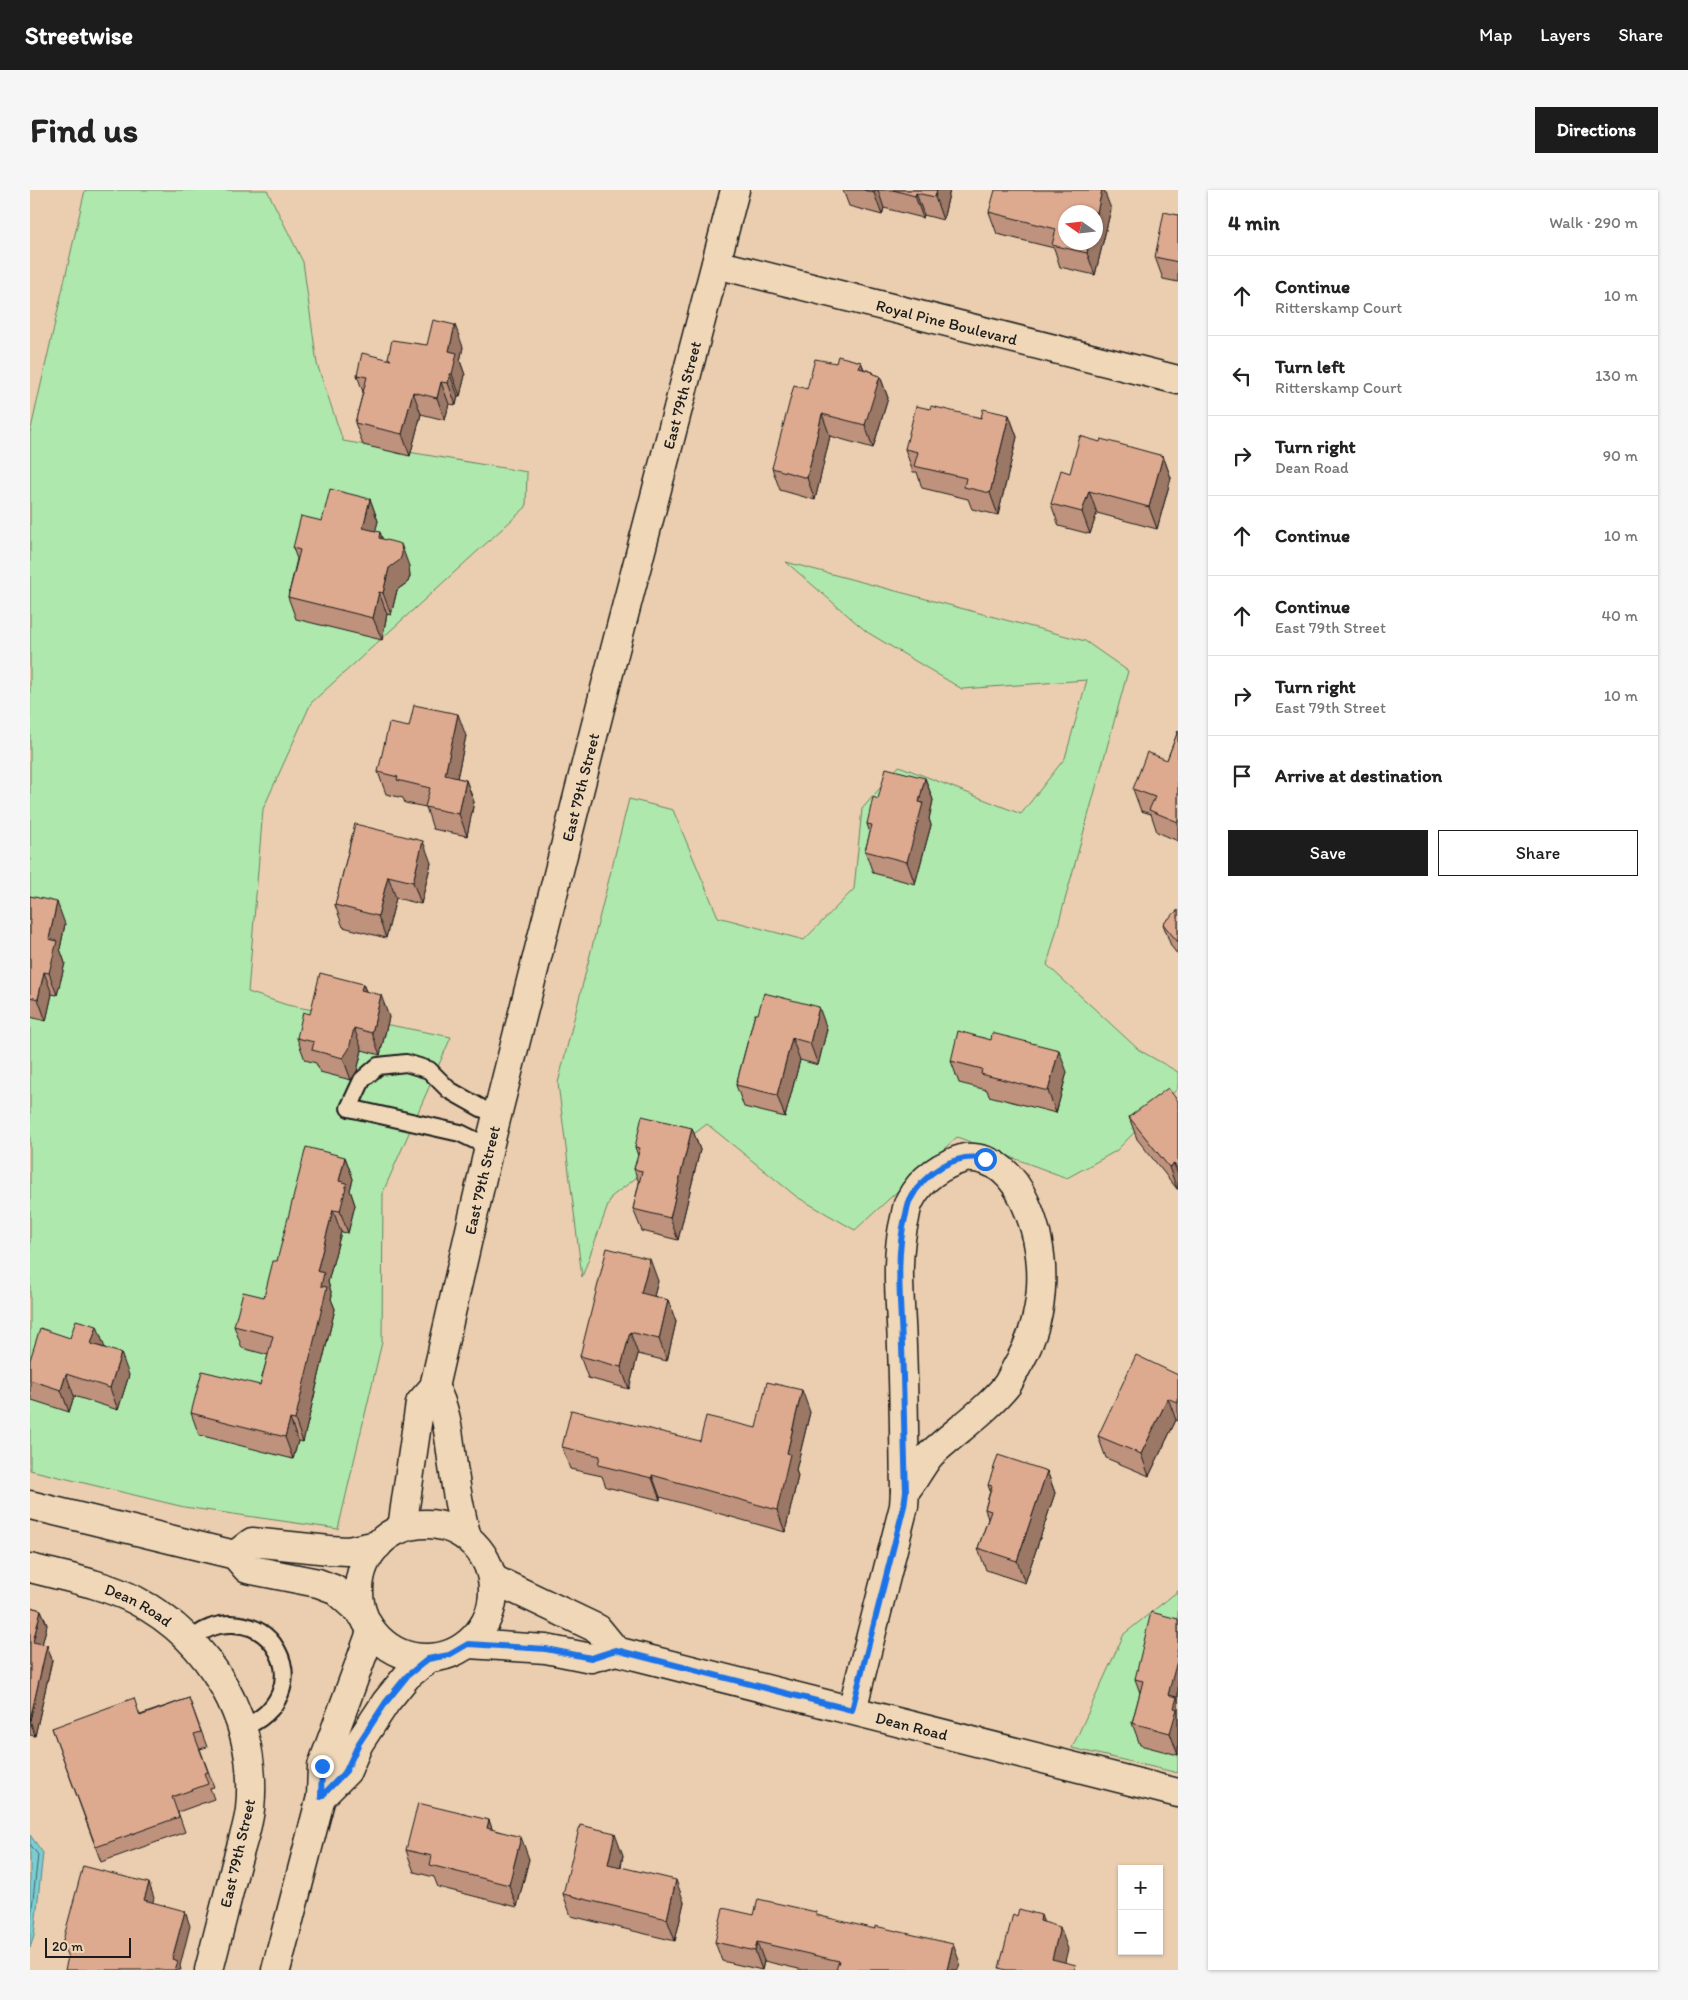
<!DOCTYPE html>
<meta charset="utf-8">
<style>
:root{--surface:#fff;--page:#f6f6f6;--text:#222;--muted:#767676;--line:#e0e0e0;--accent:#1c1c1c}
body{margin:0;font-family:Itim,sans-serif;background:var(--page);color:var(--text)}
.controls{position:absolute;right:15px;bottom:15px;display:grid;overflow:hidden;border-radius:0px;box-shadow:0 1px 4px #0004}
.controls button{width:45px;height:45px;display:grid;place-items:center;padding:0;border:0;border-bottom:1px solid var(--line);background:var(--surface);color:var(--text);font:25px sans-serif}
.compass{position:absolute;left:1028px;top:15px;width:45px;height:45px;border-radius:50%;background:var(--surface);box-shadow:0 1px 4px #0004;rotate:284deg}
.scale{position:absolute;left:15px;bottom:12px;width:86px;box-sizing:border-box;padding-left:5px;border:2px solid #1c1c1c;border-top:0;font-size:14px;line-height:18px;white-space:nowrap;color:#1c1c1c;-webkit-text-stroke:4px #efd7b7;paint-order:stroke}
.stop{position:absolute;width:15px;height:15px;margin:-11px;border:4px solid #1a73e8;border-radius:50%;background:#fff}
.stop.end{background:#1a73e8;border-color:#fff;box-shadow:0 1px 5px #0008}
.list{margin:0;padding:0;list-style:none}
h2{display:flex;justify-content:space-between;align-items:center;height:65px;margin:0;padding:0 20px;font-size:21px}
h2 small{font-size:16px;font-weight:400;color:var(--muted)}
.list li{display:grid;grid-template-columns:32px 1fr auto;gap:15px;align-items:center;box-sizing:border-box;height:80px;padding:0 20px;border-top:1px solid var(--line)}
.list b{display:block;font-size:19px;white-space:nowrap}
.list p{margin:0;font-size:16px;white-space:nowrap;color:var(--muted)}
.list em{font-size:16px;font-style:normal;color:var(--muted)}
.actions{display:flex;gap:10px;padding:15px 20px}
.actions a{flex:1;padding:11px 0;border:1px solid var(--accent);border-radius:0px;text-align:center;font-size:18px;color:var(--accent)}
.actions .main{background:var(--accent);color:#fff}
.icon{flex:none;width:28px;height:28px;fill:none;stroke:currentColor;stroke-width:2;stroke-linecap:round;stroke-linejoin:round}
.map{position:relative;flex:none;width:1148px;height:1780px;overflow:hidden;border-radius:0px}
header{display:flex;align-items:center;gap:30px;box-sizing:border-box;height:70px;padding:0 25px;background:var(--accent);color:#fff}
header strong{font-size:24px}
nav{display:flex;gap:28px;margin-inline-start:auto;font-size:18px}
.intro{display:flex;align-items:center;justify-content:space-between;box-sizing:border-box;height:120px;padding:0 30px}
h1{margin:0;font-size:35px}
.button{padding:12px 22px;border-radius:0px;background:var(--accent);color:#fff;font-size:18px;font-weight:700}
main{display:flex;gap:30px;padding:0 30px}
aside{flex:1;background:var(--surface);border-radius:0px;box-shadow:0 1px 4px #0004}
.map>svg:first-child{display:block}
.green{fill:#afe8ac;stroke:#668264}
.water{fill:#7ccdd3;stroke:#56868a}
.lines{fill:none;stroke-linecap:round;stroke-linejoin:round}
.shore{stroke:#426365;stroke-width:1}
.lane-casing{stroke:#1c1c1c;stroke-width:20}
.street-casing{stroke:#1c1c1c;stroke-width:31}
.secondary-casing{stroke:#1c1c1c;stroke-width:31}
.lane{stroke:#efd7b7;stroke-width:16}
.street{stroke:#efd7b7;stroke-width:28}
.secondary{stroke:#efd7b7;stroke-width:28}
.wall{fill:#be927c;stroke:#1c1c1c}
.shaded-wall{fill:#9b7765;stroke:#1c1c1c}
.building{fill:#ddaa90;stroke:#1c1c1c}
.route{stroke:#1a73e8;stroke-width:6}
.labels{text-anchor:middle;stroke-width:4.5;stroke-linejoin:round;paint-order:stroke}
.street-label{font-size:16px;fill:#1c1c1c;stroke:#efd7b7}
</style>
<header>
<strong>Streetwise</strong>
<nav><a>Map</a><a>Layers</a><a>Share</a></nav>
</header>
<div class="intro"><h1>Find us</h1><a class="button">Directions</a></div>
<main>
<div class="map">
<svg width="1148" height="1780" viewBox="0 0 1148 1780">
<rect width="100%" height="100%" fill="#ebceaf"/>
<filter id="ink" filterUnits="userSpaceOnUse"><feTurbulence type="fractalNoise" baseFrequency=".02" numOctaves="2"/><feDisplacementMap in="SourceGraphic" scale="10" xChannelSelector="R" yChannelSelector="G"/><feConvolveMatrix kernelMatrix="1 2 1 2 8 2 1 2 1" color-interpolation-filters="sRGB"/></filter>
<g filter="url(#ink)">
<g class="green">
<polygon points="55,0 237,0 273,72 287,174 313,251 497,282 496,317 281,513 233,619 218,802 257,815 421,847 353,1002 352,1152 308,1339 154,1317 0,1280 0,243"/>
<polygon points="756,372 1055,451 1098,481 1017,775 1109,860 1148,882 1148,898 1086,961 1037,988 927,947 825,1040 767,1007 677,934 581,1007 552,1087 528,893 599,609 643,620 688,727 774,750 824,699 832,619 869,576 991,624 1035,568 1057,490 932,499 837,442"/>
<polygon points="1148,1401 1148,1583 1042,1558 1094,1444"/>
</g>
<polygon class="water" points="0,1645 13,1663 4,1746 0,1758"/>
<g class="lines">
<polyline class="shore" points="0,1654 8,1665 0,1735"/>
<defs>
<g id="lane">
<polyline points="459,957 430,943 319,918 332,890 348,876 376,873 399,880 419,900 451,918 467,925"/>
<path d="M161,1451C182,1428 224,1428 243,1454C267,1487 248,1525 213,1537"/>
</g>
<g id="street">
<path id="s1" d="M686,74L1148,190"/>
<path d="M935,968C965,966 984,987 995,1012C1018,1063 1017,1122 990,1171C985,1179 982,1187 977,1195C956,1221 926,1241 901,1264C891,1275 885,1290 875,1301C874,1253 874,1205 872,1157C871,1114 864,1071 875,1028C876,1022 877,1015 880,1010C891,988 913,974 935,968Z"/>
<path id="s2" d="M0,1378C35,1387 73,1394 105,1410C181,1449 229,1533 220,1619C218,1637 211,1656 206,1674C197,1709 188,1745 179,1780"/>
<polyline points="822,1520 874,1316 875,1301"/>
</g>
<g id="secondary">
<path d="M404,1197C419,1223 419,1253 424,1283C427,1305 431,1326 437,1347"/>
<polyline points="0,1315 205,1365 217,1379 288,1393 304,1399 333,1425"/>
<circle cx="396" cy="1401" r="67"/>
<path id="s3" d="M372,1338L390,1213L404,1197L459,957L581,475L705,0"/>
<polyline points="205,1365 222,1352 299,1360 318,1361 348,1355"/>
<polyline points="463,1389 568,1439 586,1461"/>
<path id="s4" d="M438,1454L516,1459L561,1468L586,1461L1148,1603"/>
<polyline points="291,1607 317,1581 329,1553 356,1512 377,1486 398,1469"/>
<polyline points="246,1780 291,1607 292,1576 341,1442"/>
</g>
</defs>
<use href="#lane" class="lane-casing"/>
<use href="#street" class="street-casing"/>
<use href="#secondary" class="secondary-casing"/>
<use href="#lane" class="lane"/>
<use href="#street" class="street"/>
<use href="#secondary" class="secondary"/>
</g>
<g class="wall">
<polygon points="813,0 920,0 913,30 894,25 893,28 854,18 852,25 819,16"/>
<polygon points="1081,19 1065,85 1030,77 1024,58 967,44 959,22"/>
<polygon points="1148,25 1148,92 1133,89 1125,67"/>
<polygon points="397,155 433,157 430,171 435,185 430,206 428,206 426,215 419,214 415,230 391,224 380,266 333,255 325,233 333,202 327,185 359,170 358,168"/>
<polygon points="831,172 834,179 843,182 844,184 850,186 858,208 843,258 800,246 785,310 750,300 742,278 777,199 806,173"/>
<polygon points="900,219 951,228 979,225 987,247 968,325 942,319 938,309 892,298 887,282 883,282 875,259"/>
<polygon points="1070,252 1133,266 1141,288 1127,339 1067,323 1060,344 1029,336 1021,314 1040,283"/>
<polygon points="340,309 348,331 345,341 379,376 380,386 378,392 367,400 361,425 357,424 352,450 266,429 258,407 267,369 263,358"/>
<polygon points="379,537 436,546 427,588 436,590 444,612 437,646 403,639 396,617 375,613 373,608 356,604 348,582"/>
<polygon points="1148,541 1148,651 1127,642 1121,624 1111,621 1103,599 1137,570"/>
<polygon points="895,588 903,610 899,629 901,635 885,694 843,683 835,661 840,643 837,634 848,609"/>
<polygon points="325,634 401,673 391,714 366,708 356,748 313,737 305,715"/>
<polygon points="0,706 35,734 30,759 35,773 27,805 22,804 16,831 0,827"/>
<polygon points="1148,720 1148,765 1141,756 1133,734"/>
<polygon points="333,794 336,801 359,827 350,865 332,860 327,881 321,890 290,882 286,873 275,870 267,848 280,824"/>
<polygon points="725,824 797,839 788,875 770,870 755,927 714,917 706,895"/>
<polygon points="921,871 1037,882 1026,923 959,906 957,900 929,893"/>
<polygon points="1148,911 1148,999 1147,999 1107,949 1099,927"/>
<polygon points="662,938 670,960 648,1050 612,1041 603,1019 609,993 604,979 608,966 605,957"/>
<polygon points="315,967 323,989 320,1000 325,1015 318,1043 311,1042 298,1092 302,1105 301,1109 305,1119 273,1252 268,1251 263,1269 169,1245 161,1223 230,1195 238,1165 212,1158 204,1136 234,1107 247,1071"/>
<polygon points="628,1091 624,1106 638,1110 646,1132 637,1171 608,1164 599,1199 558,1188 550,1166"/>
<polygon points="40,1148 75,1158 99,1185 88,1220 44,1206 39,1222 2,1210 0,1204 0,1170"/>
<polygon points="1148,1185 1148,1231 1146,1230 1119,1286 1076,1268 1068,1246"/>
<polygon points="780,1222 766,1280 768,1286 755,1342 630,1307 630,1310 576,1297 572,1286 540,1279 532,1257 670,1251 726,1238"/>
<polygon points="1017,1281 1025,1303 995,1393 956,1380 948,1358 958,1329 955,1319 960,1301 958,1295"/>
<polygon points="0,1417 11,1420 17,1435 12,1454 17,1455 22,1470 5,1546 0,1545"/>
<polygon points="1148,1429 1148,1565 1110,1555 1102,1533 1110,1503 1105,1489"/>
<polygon points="159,1508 177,1557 170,1559 184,1597 180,1598 184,1609 148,1622 155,1642 71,1672 22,1538 110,1525"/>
<polygon points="459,1630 462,1640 499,1669 487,1717 408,1697 404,1687 384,1682 376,1660"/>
<polygon points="593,1665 591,1677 654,1712 645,1751 541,1726 533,1704"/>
<polygon points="724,1725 787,1725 930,1773 928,1780 773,1780 734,1771 732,1780 692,1771 685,1752"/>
</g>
<g class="shaded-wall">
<polygon points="845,0 848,0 854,18 852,25 844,3"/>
<polygon points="907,0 920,0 913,30 905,7"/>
<polygon points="1072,0 1074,0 1081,19 1065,85 1057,63 1059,52 1066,52 1066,27"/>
<polygon points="886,3 894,25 893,28 885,6"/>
<polygon points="425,135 433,157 430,171 435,185 430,206 422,184 419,161"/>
<polygon points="831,172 839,194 829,178"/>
<polygon points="843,182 848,194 850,186 858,208 843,258 835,235"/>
<polygon points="420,184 428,206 426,215 418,193"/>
<polygon points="411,192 419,214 415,230 407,208"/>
<polygon points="383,202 391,224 380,266 372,244"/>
<polygon points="792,224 800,246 785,310 777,288"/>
<polygon points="979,225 987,247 968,325 960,303"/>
<polygon points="1133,266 1141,288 1127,339 1119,317"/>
<polygon points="1059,301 1067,323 1060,344 1052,322"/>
<polygon points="340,309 348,331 341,360 333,338"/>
<polygon points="350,342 358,364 349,348"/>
<polygon points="371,354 379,376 380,386 378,392 367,400 361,425 353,403 359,378"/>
<polygon points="349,402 357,424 352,450 343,428"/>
<polygon points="428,524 436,546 423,607 415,585"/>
<polygon points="895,588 903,610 899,629 901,635 885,694 877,672 889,612"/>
<polygon points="436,590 444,612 437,646 429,624"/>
<polygon points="393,651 401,673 391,714 383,692"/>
<polygon points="358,686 366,708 356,748 348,726"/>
<polygon points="27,712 35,734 30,759 35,773 27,805 19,783 19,749"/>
<polygon points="14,782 22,804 16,831 8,809"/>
<polygon points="333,794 341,816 331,800"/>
<polygon points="351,805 359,827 350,865 342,843"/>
<polygon points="789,817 797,839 788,875 780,853"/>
<polygon points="324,838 332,860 327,881 321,890 313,868"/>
<polygon points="762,848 770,870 755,927 747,905"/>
<polygon points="1029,860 1037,882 1026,923 1018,901"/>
<polygon points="662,938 670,960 648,1050 640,1028"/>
<polygon points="315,967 323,989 320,1000 325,1015 318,1043 310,1021 309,991"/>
<polygon points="1144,974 1148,985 1148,999 1147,999 1139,977"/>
<polygon points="303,1020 311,1042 298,1092 302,1105 301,1109 305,1119 273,1252 265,1230 287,1081"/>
<polygon points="620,1069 628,1091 619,1125 611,1103"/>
<polygon points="638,1110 646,1132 637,1171 629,1149"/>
<polygon points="67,1136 75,1158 61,1154"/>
<polygon points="600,1142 608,1164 599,1199 591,1177"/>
<polygon points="91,1163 99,1185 88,1220 80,1198"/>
<polygon points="36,1184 44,1206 39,1222 31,1200"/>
<polygon points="772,1200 780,1222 766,1280 768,1286 755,1342 747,1320 757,1263"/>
<polygon points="1138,1208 1146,1230 1119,1286 1111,1264"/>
<polygon points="260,1229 268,1251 263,1269 255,1247"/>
<polygon points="1017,1281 1025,1303 995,1393 987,1371"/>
<polygon points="622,1285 630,1307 630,1310 622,1288"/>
<polygon points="11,1420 17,1435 9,1467 3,1452"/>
<polygon points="17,1455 22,1470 5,1546 0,1530"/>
<polygon points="1148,1457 1148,1565 1140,1543 1138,1505"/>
<polygon points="459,1630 467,1652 457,1638"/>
<polygon points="585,1643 593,1665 586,1696 578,1674"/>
<polygon points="491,1647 499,1669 487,1717 479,1695"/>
<polygon points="646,1690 654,1712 645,1751 637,1729"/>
<polygon points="119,1693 124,1708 119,1725 114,1710"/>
<polygon points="155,1721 160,1736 150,1776 151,1780 145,1780 142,1769"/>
<polygon points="1011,1725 1019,1747 1010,1731"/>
<polygon points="1030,1737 1038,1759 1033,1780 1022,1769"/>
<polygon points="727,1752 734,1771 732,1780 725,1761"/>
<polygon points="923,1754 930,1773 928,1780 917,1780"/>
</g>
<g class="building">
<polygon points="834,0 845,0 844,3"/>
<polygon points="863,0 907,0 905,7 886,3 885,6"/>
<polygon points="965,0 1072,0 1066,27 1066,22 1036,22 1036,52 1059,52 1057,63 1022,55 1026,39 959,22"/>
<polygon points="1134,22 1148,25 1148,72 1125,67"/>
<polygon points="403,130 425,135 419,161 427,163 422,184 420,184 418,193 411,192 407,208 383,202 372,244 325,233 337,187 327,185 332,163 361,170 358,168 362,150 397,155"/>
<polygon points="808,166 831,172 829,178 843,182 843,184 850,186 835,235 792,224 777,288 742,278 764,195 777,199 785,169 806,173"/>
<polygon points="886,216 900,219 901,216 951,228 953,219 979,225 960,303 934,297 936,288 884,276 888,262 875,259"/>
<polygon points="1050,246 1070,252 1071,249 1133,266 1119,317 1059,301 1052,322 1021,314 1031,280 1040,283"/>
<polygon points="300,299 340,309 333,338 350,342 349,348 371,354 372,364 370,370 359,378 353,403 349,402 343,428 258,407 270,360 263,358 271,326 292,331"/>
<polygon points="384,515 428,524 415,585 436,590 429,624 395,617 400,598 367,590 368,587 348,582 359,533 379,537"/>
<polygon points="1148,541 1148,632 1119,620 1125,607 1103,599 1117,562 1137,570"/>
<polygon points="856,578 895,588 889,612 893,613 877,672 835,661 842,635 837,634 843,607 848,609"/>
<polygon points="325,634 393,651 383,692 358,686 348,726 305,715"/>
<polygon points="0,706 27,712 19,749 27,751 19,783 14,782 8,809 0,807"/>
<polygon points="1148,720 1148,752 1133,734"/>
<polygon points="290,783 333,794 331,800 351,805 342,843 324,838 319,859 313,868 282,860 284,852 267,848 273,822 280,824"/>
<polygon points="734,803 789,817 780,853 762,848 747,905 706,895 725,824 728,824"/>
<polygon points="928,841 961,850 962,843 1029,860 1018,901 951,884 952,879 921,871"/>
<polygon points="1138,898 1148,911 1148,979 1144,974 1139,977 1099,927"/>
<polygon points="612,926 662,938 640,1028 603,1019 612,981 604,979 610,958 605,957"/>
<polygon points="276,957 315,967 309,991 317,993 310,1021 303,1020 287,1081 294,1083 291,1096 297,1097 265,1230 260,1229 255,1247 161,1223 172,1181 230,1195 243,1146 204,1136 213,1102 234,1107 243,1071 247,1071"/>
<polygon points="577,1058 620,1069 611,1103 638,1110 629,1149 600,1142 591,1177 550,1166"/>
<polygon points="46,1130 67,1136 61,1154 91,1163 80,1198 36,1184 31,1200 0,1190 0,1170 10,1138 40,1148"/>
<polygon points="1106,1165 1148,1185 1148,1213 1138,1208 1111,1264 1068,1246"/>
<polygon points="737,1192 772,1200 757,1263 760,1264 747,1320 622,1285 622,1288 568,1275 570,1266 532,1257 541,1220 670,1251 676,1226 726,1238"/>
<polygon points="968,1265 1017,1281 987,1371 948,1358 961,1321 955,1319 962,1296 958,1295"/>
<polygon points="0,1417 11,1420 3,1452 17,1455 0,1530"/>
<polygon points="1121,1422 1148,1429 1148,1457 1146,1467 1148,1467 1138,1505 1147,1507 1144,1518 1147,1519 1140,1543 1102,1533 1113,1491 1105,1489"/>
<polygon points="104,1508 110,1526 159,1508 171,1542 164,1544 178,1582 174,1583 178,1594 142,1607 149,1627 66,1657 22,1538"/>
<polygon points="388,1613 459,1630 457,1638 491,1647 479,1695 400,1675 402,1666 376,1660"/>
<polygon points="550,1635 585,1643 578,1674 646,1690 637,1729 533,1704"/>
<polygon points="53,1676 119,1693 114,1710 155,1721 142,1769 148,1771 145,1780 35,1780 38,1767 32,1754"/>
<polygon points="728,1709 786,1722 786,1725 845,1739 845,1736 923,1754 917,1780 806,1780 809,1771 727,1752 725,1761 685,1752 693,1718 724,1725"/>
<polygon points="989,1719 1011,1725 1010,1731 1030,1737 1022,1769 1046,1775 1044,1780 976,1780 969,1778 983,1724 987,1726"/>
</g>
</g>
<g class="lines" filter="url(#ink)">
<path class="route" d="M292,1576L291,1607L316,1581L329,1553L356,1512L377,1486L398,1469L419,1465L438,1454L516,1459L561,1468L586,1460L822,1520L874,1316L876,1301C874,1253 874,1205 872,1157C871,1113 865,1070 875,1028C877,1022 877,1015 880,1010C894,983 925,962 955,969"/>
</g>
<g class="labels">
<g class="street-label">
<text dy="6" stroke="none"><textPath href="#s1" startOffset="238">Royal Pine Boulevard</textPath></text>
<text dy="6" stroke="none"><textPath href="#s3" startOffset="1170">East 79th Street</textPath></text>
<text dy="6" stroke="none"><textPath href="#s3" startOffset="765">East 79th Street</textPath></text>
<text dy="6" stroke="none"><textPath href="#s3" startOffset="360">East 79th Street</textPath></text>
<text dy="6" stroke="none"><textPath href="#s2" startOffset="115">Dean Road</textPath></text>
<text dy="6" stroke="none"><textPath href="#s4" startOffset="455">Dean Road</textPath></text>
<text transform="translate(207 1663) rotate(-77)" y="6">East 79th Street</text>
</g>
</g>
</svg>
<div class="controls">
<button>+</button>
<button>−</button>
</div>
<svg class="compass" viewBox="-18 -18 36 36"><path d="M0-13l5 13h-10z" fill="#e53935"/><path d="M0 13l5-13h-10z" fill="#767676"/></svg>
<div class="scale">20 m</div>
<div class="stop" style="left:955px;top:969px"></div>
<div class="stop end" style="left:292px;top:1576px"></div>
</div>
<aside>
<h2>4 min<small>Walk · 290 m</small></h2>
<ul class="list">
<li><svg class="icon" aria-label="ahead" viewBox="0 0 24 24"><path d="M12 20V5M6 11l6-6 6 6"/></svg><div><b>Continue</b><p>Ritterskamp Court</p></div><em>10 m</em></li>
<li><svg class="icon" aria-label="left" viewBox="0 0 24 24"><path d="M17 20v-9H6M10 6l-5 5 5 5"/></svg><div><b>Turn left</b><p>Ritterskamp Court</p></div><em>130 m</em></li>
<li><svg class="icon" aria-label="right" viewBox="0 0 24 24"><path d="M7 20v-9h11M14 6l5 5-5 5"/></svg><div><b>Turn right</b><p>Dean Road</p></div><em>90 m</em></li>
<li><svg class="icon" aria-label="ahead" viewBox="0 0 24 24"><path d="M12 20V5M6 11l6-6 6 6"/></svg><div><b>Continue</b></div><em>10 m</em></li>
<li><svg class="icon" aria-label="ahead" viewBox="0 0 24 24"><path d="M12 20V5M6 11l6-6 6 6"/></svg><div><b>Continue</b><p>East 79th Street</p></div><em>40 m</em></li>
<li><svg class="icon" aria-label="right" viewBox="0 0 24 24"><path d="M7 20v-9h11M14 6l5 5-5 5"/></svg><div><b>Turn right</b><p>East 79th Street</p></div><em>10 m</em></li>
<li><svg class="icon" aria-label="arrive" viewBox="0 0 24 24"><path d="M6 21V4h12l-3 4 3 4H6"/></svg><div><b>Arrive at destination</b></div></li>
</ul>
<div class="actions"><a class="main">Save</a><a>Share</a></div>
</aside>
</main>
